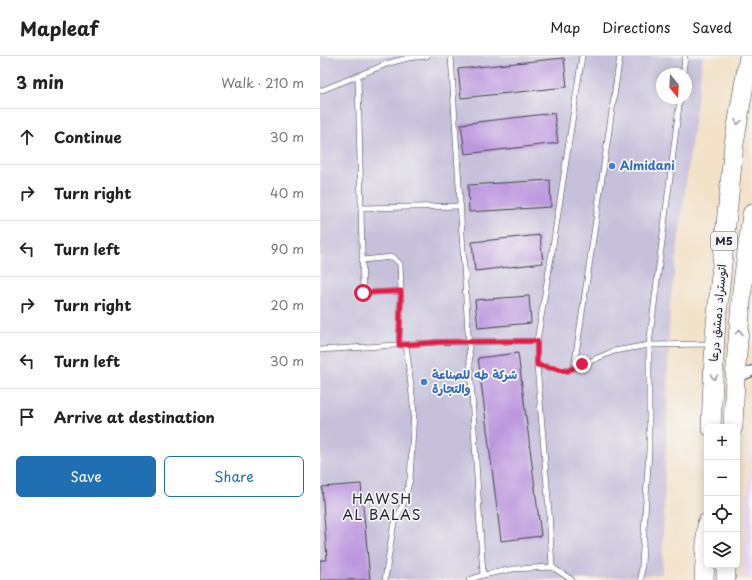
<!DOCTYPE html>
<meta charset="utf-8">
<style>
:root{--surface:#fff;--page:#f6f6f6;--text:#222;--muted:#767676;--line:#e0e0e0;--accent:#1f6fb2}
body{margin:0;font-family:"Playpen Sans","Playpen Sans Arabic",sans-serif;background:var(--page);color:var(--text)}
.controls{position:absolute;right:12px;bottom:12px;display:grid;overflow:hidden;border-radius:6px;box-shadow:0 2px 10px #0003}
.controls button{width:36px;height:36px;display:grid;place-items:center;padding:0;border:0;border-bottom:1px solid var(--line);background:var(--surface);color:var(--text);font:20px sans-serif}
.compass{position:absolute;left:336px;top:12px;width:36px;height:36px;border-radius:50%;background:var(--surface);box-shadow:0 2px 10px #0003;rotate:162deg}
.stop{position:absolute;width:12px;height:12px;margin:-9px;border:3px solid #e11d48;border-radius:50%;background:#fff}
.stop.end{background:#e11d48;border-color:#fff;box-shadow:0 1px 4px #0008}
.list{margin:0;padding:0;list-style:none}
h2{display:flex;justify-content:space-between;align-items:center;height:52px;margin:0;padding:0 16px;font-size:17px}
h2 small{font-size:13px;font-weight:400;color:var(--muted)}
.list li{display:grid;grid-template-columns:26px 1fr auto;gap:12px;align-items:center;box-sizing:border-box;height:56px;padding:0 16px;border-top:1px solid var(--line)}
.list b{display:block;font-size:15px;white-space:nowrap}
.list em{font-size:13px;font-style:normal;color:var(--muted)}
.actions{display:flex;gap:8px;padding:12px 16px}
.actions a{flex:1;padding:9px 0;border:1px solid var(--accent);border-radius:6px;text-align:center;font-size:14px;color:var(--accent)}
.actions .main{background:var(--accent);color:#fff}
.icon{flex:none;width:22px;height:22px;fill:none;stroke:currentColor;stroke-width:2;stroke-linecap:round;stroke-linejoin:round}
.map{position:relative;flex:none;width:432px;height:524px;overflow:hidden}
header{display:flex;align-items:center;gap:24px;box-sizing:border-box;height:56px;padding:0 20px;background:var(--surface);border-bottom:1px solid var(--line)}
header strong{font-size:19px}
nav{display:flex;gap:22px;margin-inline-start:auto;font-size:14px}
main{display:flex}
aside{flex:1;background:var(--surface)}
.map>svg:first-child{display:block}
.built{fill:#e3d3f2}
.industrial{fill:#c6c0da;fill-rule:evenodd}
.building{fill:#bd98df}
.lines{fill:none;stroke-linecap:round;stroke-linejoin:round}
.lane-casing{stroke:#413f50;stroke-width:6}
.street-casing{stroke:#413f50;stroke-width:12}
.highway-casing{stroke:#413f50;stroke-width:20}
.lane{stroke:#fff;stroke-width:5}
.street{stroke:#fff;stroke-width:10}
.highway{stroke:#fff;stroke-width:19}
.oneway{stroke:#9c9ca7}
.route{stroke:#e11d48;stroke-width:5}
.shop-dot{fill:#3f7fe0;stroke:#f6f6f2;stroke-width:1.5}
.labels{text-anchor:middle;stroke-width:3.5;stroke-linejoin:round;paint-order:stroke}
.shield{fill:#f6f6f2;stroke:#626272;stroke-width:1}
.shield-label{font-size:11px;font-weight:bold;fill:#22223b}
.shop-label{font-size:12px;font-weight:bold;fill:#366cbe;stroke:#f6f6f2;text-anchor:start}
.street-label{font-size:12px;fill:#22223b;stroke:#f6f6f2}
.quarter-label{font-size:14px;letter-spacing:1px;fill:#22223b;stroke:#f6f6f2}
</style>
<header>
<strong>Mapleaf</strong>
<nav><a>Map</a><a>Directions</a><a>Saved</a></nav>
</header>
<main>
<aside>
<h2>3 min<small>Walk · 210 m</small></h2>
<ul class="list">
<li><svg class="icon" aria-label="ahead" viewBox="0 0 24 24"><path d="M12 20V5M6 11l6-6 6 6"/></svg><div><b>Continue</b></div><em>30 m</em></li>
<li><svg class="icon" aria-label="right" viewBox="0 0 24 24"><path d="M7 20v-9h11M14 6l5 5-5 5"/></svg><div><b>Turn right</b></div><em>40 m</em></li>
<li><svg class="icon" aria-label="left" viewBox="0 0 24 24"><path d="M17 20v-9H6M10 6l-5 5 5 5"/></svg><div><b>Turn left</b></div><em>90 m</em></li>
<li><svg class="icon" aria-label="right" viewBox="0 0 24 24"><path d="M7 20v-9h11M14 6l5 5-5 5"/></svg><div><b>Turn right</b></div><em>20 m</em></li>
<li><svg class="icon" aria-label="left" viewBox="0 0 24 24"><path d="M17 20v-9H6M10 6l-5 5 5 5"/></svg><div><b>Turn left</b></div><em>30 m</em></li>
<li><svg class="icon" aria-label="arrive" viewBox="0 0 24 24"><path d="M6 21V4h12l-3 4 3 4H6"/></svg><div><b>Arrive at destination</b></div></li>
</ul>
<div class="actions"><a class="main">Save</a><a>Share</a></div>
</aside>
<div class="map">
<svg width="432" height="524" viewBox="0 0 432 524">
<rect width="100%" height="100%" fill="#f6f6f2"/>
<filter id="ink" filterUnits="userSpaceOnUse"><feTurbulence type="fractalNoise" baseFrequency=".025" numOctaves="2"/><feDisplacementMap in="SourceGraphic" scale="8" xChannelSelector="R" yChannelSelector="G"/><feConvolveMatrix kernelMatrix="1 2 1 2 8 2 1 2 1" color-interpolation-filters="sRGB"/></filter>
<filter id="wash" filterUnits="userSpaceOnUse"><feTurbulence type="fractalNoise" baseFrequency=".012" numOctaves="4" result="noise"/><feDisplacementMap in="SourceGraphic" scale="16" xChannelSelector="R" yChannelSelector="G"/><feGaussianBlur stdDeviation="0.9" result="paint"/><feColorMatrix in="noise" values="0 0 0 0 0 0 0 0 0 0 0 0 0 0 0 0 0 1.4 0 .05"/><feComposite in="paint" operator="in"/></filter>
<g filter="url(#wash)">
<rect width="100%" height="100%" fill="#f3e1c8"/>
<polygon class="built" points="432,377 432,522 422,522"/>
<path class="industrial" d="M0,0H383L350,249L342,518L252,524H0ZM342,18H366V42H342Z"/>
<g id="blocks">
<g class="building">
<polygon points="244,2 247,31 141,42 138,13"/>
<polygon points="234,57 238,87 145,98 141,68"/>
<polygon points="230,124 231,151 149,156 148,129"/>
<polygon points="220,179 223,207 155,215 152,186"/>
<polygon points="209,240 211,267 158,272 155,244"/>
<polygon points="198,297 221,480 181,485 158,302"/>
<polygon points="41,428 50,524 0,524 0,504 7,504 2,431"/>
</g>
</g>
</g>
<g filter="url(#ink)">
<use href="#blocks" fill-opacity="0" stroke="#413f50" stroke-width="1"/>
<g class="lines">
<defs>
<g id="lane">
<polyline points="131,0 163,519"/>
<polyline points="363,18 365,0"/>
<polyline points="38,20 43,237 81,235 79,289"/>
<polyline points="0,35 69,7 88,2 107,0"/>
<polyline points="41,152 141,150"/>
<polyline points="42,204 73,201 80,208 81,235"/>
<polyline points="0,294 121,286 217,285"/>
<polyline points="217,309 247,315 294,295 329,289 392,288"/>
<polyline points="254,312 300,0"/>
<polyline points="232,511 229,455 217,309 217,285 233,190 262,0"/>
<polyline points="65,524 73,472 84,446 90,423 94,356 86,288"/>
<polyline points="149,524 163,519 193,513 232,511 252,524"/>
<polyline points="321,524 329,394 329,289 360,42"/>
</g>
<polyline id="street" points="415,322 432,315"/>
<g id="highway">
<polyline points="391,371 395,279 414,88 429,0"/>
<polyline points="413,371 415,322 422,234 432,158"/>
<polyline points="384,524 387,467"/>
<polyline points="406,524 406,509"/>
</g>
</defs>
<use href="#lane" class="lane-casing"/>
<use href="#street" class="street-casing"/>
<use href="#highway" class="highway-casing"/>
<use href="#lane" class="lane"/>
<use href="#street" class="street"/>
<use href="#highway" class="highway"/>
</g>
<defs><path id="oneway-chevron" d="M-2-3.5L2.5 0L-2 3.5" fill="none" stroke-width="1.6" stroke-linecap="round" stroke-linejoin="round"/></defs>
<g class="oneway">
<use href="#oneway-chevron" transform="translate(418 66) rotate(100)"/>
<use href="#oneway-chevron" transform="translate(419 276) rotate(-85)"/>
<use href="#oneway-chevron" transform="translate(394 321) rotate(93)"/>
</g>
</g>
<g class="lines" filter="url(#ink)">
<polyline class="route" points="43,237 81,235 79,289 121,286 217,285 217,309 247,315 262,308"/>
</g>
<g class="shop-dot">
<circle cx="292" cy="110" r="4"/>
<circle cx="104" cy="326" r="4"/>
</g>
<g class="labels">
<rect class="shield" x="391" y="176" width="26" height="18" rx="3"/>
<g class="shield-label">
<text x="404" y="189">M5</text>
</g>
<g class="shop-label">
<text x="300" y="114">Almidani</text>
<text x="112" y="323">شركة طه للصناعة<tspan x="112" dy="14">والتجارة</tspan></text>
</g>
<g class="street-label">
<text transform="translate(398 257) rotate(-85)" y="4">اتوستراد دمشق درعا</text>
</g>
<g class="quarter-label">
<text x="62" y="448">HAWSH<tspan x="62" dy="16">AL BALAS</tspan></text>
</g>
</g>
</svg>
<div class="controls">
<button>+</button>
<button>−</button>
<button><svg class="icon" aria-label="locate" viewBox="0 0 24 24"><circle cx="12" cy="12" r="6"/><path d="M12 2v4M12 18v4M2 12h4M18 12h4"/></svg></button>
<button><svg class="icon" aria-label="layers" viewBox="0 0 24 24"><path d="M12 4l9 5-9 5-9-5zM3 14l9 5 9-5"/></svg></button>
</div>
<svg class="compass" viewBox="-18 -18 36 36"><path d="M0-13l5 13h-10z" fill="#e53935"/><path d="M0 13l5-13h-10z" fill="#767676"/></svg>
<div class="stop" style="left:43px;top:237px"></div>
<div class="stop end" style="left:262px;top:308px"></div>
</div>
</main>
